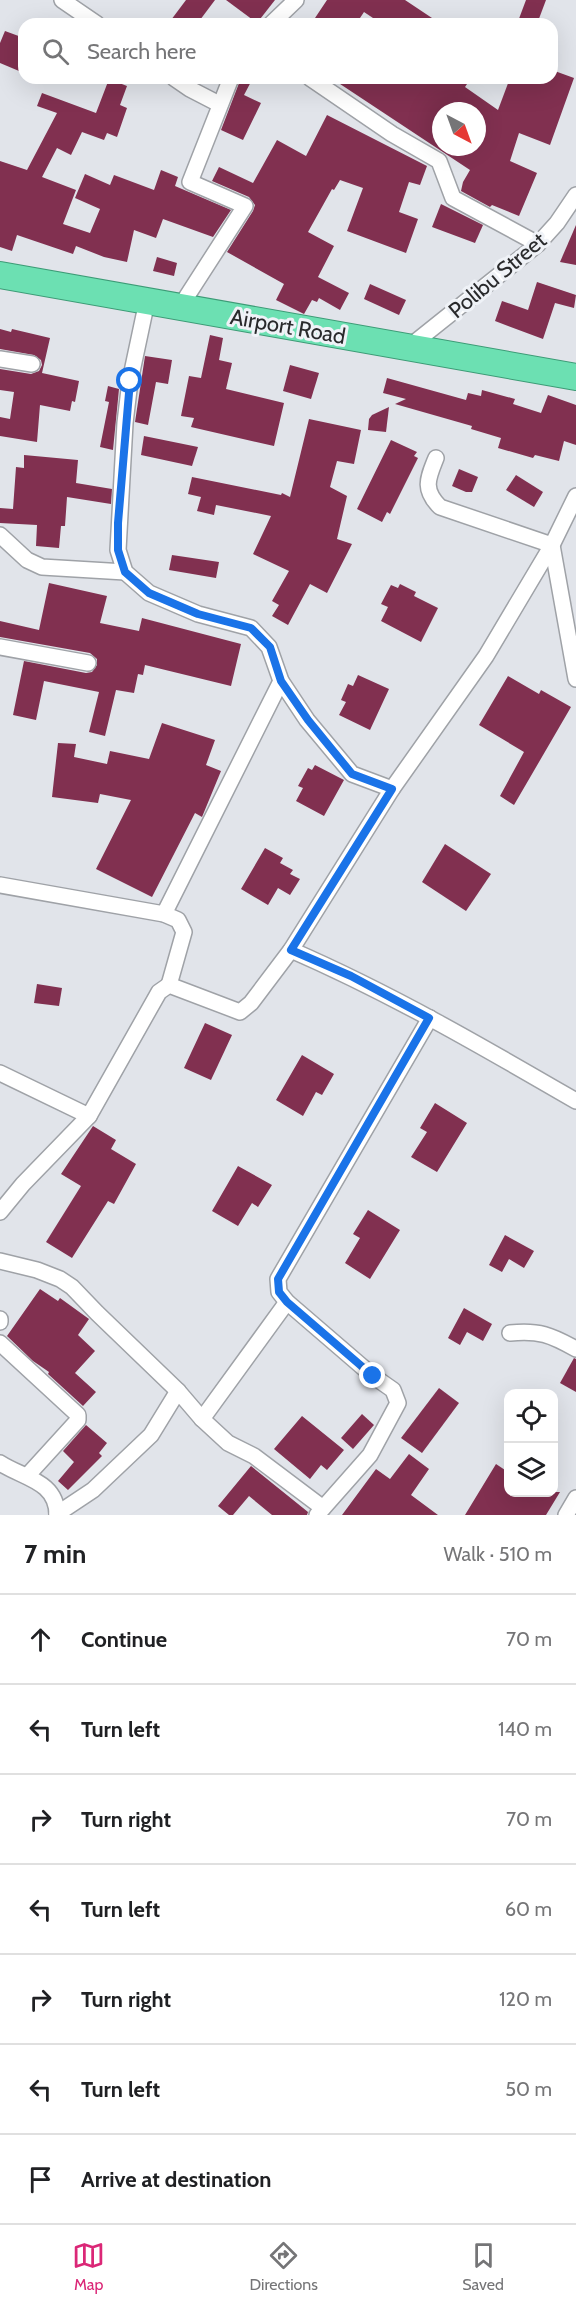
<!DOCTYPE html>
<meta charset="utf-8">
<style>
:root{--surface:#fff;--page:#f6f6f6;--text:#202124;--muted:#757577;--line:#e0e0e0;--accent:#db2777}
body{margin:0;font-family:Cabin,sans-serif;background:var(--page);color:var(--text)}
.controls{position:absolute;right:18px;bottom:18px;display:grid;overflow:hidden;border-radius:12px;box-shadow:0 6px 24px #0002}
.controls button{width:54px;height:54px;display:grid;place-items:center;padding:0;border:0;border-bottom:2px solid var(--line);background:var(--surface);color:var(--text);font:30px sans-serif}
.compass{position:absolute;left:432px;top:102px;width:54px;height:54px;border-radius:50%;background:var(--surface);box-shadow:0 6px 24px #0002;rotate:139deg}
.stop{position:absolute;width:18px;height:18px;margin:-14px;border:4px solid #1a73e8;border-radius:50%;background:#fff}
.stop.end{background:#1a73e8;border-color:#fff;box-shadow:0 2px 6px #0008}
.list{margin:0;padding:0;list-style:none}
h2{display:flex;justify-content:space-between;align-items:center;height:78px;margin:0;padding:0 24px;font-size:26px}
h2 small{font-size:20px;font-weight:400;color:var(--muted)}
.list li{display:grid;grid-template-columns:39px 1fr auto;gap:18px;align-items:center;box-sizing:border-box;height:90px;padding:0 24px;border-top:2px solid var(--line)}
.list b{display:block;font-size:22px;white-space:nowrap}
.list em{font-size:20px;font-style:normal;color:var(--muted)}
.icon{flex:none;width:33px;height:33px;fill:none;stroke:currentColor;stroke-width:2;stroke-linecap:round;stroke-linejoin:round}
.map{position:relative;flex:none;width:576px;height:1515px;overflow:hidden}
.search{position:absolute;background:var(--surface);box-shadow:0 6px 24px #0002;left:18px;right:18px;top:18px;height:66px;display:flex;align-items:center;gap:15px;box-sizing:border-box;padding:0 21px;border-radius:18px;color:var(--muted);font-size:22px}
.sheet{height:708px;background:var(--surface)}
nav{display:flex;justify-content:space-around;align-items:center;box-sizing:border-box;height:84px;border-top:2px solid var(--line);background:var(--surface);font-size:16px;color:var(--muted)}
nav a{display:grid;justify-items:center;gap:3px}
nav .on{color:var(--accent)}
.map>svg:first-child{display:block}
.building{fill:#813050;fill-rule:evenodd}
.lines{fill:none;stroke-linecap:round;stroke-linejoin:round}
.minor-casing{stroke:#9fa2a7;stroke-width:18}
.trunk-casing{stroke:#3d9b76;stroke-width:28}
.minor{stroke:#fff;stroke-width:15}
.trunk{stroke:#6ce0b2;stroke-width:26}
.route{stroke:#1a73e8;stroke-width:8}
.labels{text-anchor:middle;stroke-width:6;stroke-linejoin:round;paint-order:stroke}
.street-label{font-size:22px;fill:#292a2c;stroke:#eff2f7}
</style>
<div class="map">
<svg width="576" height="1515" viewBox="0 0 576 1515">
<rect width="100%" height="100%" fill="#e1e4ea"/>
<g class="building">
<polygon points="186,0 215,0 197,24 168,24"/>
<polygon points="226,0 275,0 257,23"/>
<polygon points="327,0 405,0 441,24 382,24 364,12 356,24 311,24"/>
<polygon points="526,0 546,0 537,24 517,24"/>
<polygon points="5,31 24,38 24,58 19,71 0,63 0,43"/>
<path d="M552,70L574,78L550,145L519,133L510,161L537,173L519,216L492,205L490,207L461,191L463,182L470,170L331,78H471L465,87L498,110L510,78H552ZM441,111H477V147H441Z"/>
<polygon points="241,78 253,78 244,95 261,103 243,140 221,130"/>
<polygon points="109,79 127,86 120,105 127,108 117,137 107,133 104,140 82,132 71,155 57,148 42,177 76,190 63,224 90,233 100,209 75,198 85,174 110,185 114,175 154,190 161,170 178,177 175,186 231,210 213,237 163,219 156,238 134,230 127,262 104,257 76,246 73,254 17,235 12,251 0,247 0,161 27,170 57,113 37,106 42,93 96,113"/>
<polygon points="327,115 427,166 420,185 409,182 399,212 418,219 406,253 347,231 363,188 340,180 334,190 332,189 308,232 334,246 318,277 349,293 340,310 319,298 317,302 312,300 304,314 276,300 284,284 227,252 253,211 255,205 249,197 212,181 219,167 253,183 277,140 306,156"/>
<polygon points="441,204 483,225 475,243 432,227"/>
<polygon points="576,225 576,265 560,262"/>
<polygon points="157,257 177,263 174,276 153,271"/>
<polygon points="537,282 576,295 574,308 555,303 543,339 495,321 502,301 528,310"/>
<polygon points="370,284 406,300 399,315 364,299"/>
<polygon points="0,329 11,332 12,329 50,338 42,373 79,381 75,402 72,401 70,411 40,405 37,442 0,436 0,417 10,419 14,392 0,390 0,369 31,374 39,371 42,365 41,360 34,355 0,349"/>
<polygon points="210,335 223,338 219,360 232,363 226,389 284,403 274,446 191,427 194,418 181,416 189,376 201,378"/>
<polygon points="145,356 172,360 168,384 156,382 148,425 135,422"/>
<polygon points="290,365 319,373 311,399 283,391"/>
<polygon points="387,378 466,400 468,393 481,396 482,390 515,399 513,404 541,413 548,395 576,405 576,445 564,441 559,461 535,455 533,458 498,448 501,438 471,429 472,426 395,404 406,399 383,393"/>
<polygon points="108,386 119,389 113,450 100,447 109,402 105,401"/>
<polygon points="389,407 386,432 368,430 369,419 372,415"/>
<polygon points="309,419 361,430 354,464 337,461 330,487 347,496 337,539 352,544 327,593 310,584 288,625 272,616 279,605 272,601 289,571 253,554 271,516 216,505 214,515 197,511 201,497 188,494 192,477 281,495 282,493 290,497"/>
<polygon points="144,436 198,447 192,466 141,455"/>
<polygon points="391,440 417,452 414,456 418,458 390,514 387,512 382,522 357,509"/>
<polygon points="24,455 78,460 76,483 112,489 111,504 67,497 65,526 61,526 59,548 36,546 37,525 0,523 0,508 13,509 16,467 24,468"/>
<polygon points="459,469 478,477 472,492 466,492 452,486"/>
<polygon points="516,475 543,492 534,507 506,490"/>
<polygon points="172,555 219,562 216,578 169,570"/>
<polygon points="49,583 107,596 100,623 139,631 142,618 241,644 231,686 145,665 143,675 138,674 134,693 116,690 105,736 89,732 99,692 44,681 36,720 13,715 24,661 86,673 92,672 97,665 97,659 90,653 0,637 0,621 39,630"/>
<polygon points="400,584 416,592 414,596 438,608 421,642 381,621 388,607 381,604 391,585 398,588"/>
<polygon points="358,675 389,689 370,730 339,715 346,702 341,700 348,684 353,686"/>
<polygon points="508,676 539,694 541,690 571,707 514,805 500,796 524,752 479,725"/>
<polygon points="162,723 215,740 206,765 221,771 202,817 195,813 152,897 96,869 131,800 100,794 98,803 52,797 58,743 76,744 74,757 107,764 110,751 149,759"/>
<polygon points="315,765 344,780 324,816 296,801 303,788 298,786 308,768 312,770"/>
<polygon points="445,844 491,874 466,911 422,882"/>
<polygon points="265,848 283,858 280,863 293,870 290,874 300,879 290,895 278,888 268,905 241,889"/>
<polygon points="37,984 62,988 59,1006 34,1003"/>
<polygon points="205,1023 232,1035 211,1080 184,1068"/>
<polygon points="302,1055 334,1074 322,1095 316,1092 303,1116 276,1100"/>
<polygon points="435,1103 467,1123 437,1172 411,1157 427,1132 420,1128"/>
<polygon points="93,1126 116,1140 111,1149 136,1164 114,1204 108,1201 72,1258 46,1242 81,1186 61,1174"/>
<polygon points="238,1166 272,1185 258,1207 252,1203 238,1226 212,1211"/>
<polygon points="368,1210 400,1230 370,1279 345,1263 360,1238 353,1234"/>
<polygon points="505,1235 534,1251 524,1268 509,1259 502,1272 489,1265"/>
<polygon points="40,1289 58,1301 60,1298 89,1319 78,1335 95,1351 75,1373 96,1392 83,1406 48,1374 49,1372 33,1361 7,1336"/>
<polygon points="464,1308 492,1324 483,1341 467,1332 460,1345 448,1338"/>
<polygon points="574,1358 576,1359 576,1392 560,1383"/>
<polygon points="439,1388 459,1403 422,1453 401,1438"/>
<polygon points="362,1414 374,1425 353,1449 341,1438"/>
<polygon points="302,1416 344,1450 327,1470 321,1465 310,1479 274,1449"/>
<polygon points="86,1425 107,1443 99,1453 102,1456 68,1490 58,1481 74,1462 63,1451"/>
<polygon points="409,1454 429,1469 411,1495 438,1515 342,1515 376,1469 390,1479"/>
<polygon points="496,1464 508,1472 508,1492 560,1492 546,1515 465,1515"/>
<polygon points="251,1466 308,1512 307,1515 272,1515 249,1496 233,1515 229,1515 218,1506"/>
</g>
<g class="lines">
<defs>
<g id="minor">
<polyline points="62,0 97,24"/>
<polyline points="271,24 296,0"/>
<polyline points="174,78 190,89 219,104"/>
<polyline points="310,78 392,134 439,161 453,198 538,244"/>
<polyline points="147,301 130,381 125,423 118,550 125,572 149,593 198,614 251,628 269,647 281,681 307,720 352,774 392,789"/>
<polyline points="180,307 245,206 190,182 231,78"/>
<polyline points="409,347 538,244 557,223 576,195"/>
<polyline points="0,359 32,364"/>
<path d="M436,458C428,478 422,489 440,507L552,545L576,679"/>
<polyline points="0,535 27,560 42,567 125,572"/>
<polyline points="0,647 88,663"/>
<polyline points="0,885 164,914 178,920 184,932 169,985"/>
<polyline points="164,914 281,681"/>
<path d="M291,950C390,993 483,1047 576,1101"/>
<polyline points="0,1073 89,1116"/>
<polyline points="0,1212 23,1184 89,1116 159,992 169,985 240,1012 251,1003 291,950 392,789 486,656 552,545 576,496"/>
<polyline points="0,1261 37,1270 60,1279 72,1287 97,1313 178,1391 202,1419 228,1443 254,1456 323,1508"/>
<polyline points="0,1319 0,1322"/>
<path d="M510,1333C539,1330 551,1335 576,1349"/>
<polyline points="0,1343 78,1415 78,1420 27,1476"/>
<polyline points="202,1419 287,1302"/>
<path d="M0,1463C23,1478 57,1481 57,1515"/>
<polyline points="57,1514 93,1490 151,1435 178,1391"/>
<polyline points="317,1515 370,1455 398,1403 393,1390 373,1376 287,1302 279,1292 278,1279 430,1018"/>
<polyline points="566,1515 576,1498"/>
</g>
<polyline id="trunk" points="0,275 576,377"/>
</defs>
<use href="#minor" class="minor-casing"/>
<use href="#trunk" class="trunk-casing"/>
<use href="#minor" class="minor"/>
<use href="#trunk" class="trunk"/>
</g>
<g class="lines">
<polyline class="route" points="130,381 118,523 118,550 125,572 149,593 198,614 251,628 270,647 281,681 308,720 352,774 392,789 291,950 351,976 429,1018 278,1279 279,1292 287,1302 373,1376"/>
</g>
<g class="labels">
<g class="street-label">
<text transform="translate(497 275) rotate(-40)" y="8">Polibu Street</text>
<text transform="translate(288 326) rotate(10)" y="8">Airport Road</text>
</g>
</g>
</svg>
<div class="controls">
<button><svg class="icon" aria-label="locate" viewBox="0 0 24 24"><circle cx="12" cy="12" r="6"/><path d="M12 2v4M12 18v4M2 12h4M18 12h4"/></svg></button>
<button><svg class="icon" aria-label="layers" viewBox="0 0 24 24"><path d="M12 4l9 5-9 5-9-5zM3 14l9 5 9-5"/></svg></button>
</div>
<svg class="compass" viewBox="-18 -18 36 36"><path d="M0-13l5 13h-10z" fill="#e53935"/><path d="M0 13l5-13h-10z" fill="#757577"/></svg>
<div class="stop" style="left:130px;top:381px"></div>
<div class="stop end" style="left:373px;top:1376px"></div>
<div class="search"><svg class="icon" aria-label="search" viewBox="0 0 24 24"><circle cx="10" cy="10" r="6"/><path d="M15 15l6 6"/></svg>Search here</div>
</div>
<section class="sheet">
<h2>7 min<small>Walk · 510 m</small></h2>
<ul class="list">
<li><svg class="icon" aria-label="ahead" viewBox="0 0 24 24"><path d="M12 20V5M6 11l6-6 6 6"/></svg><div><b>Continue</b></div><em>70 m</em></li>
<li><svg class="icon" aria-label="left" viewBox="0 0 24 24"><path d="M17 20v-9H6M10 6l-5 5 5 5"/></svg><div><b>Turn left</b></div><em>140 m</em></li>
<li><svg class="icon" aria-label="right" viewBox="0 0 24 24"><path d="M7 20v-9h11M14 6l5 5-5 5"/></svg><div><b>Turn right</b></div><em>70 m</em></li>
<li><svg class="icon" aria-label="left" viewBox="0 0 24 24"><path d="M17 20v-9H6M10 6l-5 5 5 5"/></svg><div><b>Turn left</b></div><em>60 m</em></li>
<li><svg class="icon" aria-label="right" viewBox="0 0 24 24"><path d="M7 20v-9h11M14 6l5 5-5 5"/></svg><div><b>Turn right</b></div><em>120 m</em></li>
<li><svg class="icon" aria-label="left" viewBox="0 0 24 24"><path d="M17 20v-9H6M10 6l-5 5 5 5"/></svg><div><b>Turn left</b></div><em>50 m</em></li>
<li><svg class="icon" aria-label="arrive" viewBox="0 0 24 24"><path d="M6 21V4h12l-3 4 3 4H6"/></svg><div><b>Arrive at destination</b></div></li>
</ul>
</section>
<nav>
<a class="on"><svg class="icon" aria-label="map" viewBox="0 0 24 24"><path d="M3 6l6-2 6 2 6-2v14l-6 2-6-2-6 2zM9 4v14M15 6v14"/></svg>Map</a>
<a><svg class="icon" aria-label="directions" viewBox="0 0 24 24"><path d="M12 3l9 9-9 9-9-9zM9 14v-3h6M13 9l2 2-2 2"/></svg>Directions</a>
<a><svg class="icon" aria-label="saved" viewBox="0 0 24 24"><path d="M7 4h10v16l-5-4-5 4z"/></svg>Saved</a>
</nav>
